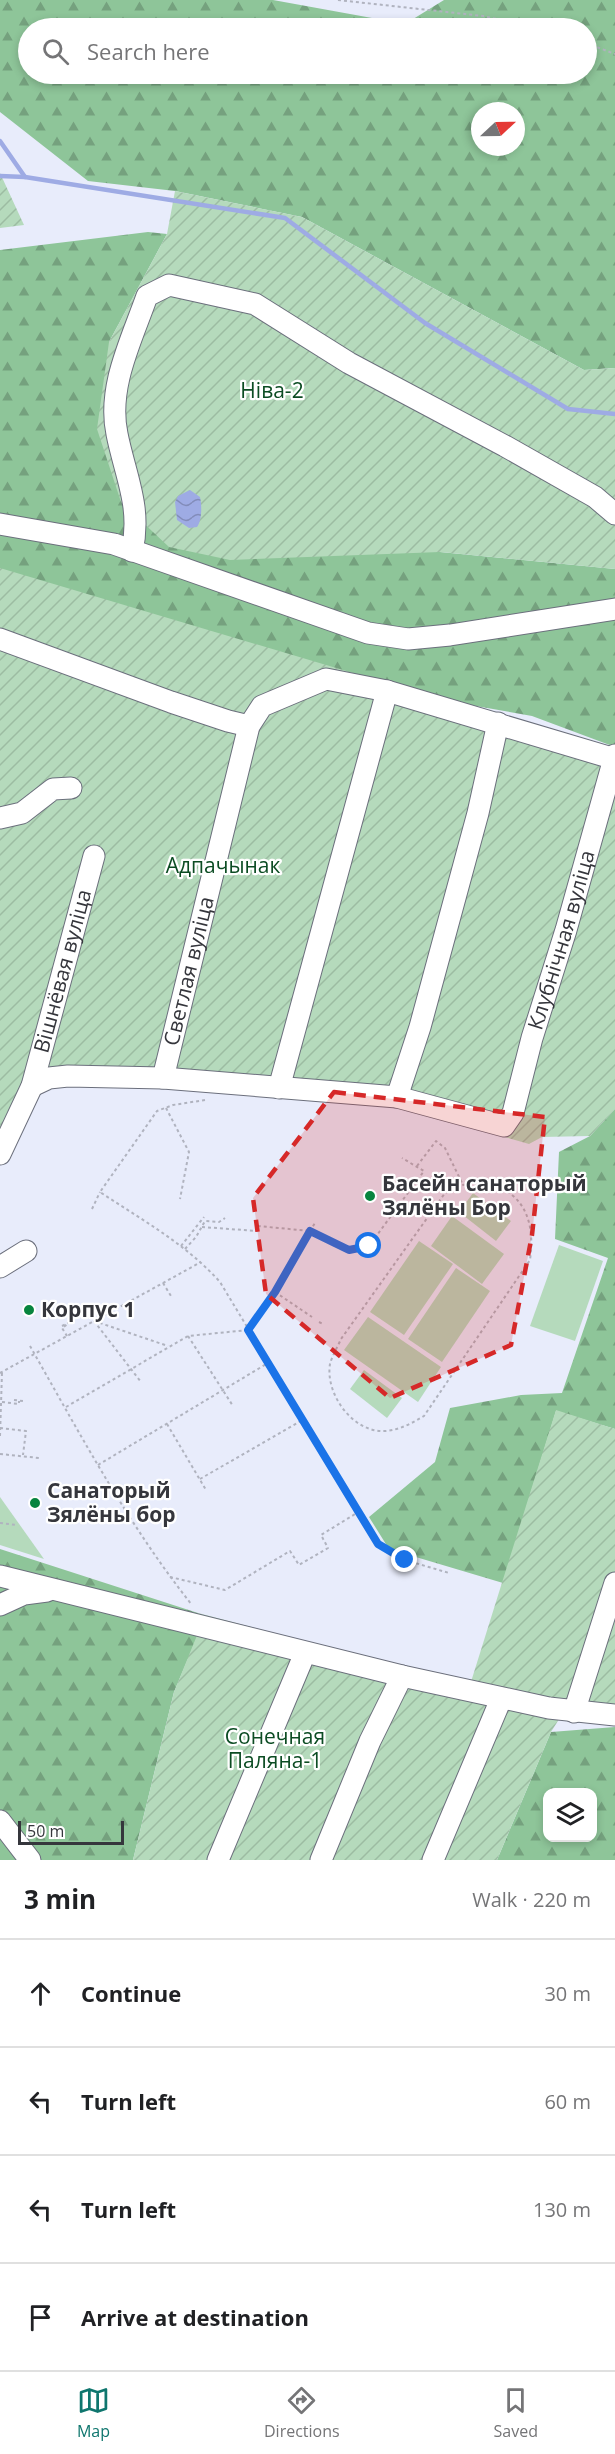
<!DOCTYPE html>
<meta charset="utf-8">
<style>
:root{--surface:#fff;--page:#f2f2f2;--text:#202124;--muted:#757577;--line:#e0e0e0;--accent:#0f766e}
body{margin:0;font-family:"Open Sans",sans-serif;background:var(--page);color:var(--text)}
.controls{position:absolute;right:18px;bottom:18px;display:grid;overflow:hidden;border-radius:12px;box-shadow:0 3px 9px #0003}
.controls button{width:54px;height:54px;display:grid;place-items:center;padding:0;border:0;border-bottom:2px solid var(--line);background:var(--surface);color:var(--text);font:30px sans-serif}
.compass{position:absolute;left:471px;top:102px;width:54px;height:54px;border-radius:50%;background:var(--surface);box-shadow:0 3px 9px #0003;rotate:68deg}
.scale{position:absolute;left:18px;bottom:15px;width:106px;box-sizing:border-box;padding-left:6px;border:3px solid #35363c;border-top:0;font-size:16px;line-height:21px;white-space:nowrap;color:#35363c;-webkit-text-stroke:4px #fff;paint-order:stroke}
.stop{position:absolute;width:18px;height:18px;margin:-14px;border:4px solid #1a73e8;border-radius:50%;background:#fff}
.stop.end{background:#1a73e8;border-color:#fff;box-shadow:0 2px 6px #0008}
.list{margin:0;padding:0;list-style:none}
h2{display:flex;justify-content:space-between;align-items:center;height:78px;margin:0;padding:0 24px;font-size:26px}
h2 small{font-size:20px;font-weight:400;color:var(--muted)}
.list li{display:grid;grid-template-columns:39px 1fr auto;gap:18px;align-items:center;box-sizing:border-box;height:108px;padding:0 24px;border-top:2px solid var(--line)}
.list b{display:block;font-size:22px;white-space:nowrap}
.list em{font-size:20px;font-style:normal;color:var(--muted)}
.icon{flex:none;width:33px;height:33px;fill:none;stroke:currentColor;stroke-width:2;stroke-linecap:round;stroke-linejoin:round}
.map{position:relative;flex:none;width:615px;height:1860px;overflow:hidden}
.search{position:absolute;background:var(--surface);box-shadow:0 3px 9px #0003;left:18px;right:18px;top:18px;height:66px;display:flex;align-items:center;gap:15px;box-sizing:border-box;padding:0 21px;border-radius:33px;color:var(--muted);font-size:22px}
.sheet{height:510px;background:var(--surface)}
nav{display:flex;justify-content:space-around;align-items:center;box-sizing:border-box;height:84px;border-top:2px solid var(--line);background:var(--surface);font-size:16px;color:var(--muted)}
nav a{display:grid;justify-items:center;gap:3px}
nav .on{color:var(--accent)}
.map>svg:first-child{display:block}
.forest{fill:url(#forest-firs);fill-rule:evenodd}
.park{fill:#b5dabc}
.garden{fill:url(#garden-furrows)}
.water{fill:url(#water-waves)}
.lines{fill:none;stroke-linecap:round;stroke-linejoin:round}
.stream{stroke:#9eabe4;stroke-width:4.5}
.minor-casing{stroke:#6b6f7c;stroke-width:23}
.path{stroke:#b0b3bf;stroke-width:2;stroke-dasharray:3 3;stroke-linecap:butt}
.minor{stroke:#fff;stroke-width:21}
.route{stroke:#1a73e8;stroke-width:8}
.marked{fill:#d62828;fill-opacity:0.2;stroke:#d62828;stroke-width:4.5;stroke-dasharray:12 8;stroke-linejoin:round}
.poi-dot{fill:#07843e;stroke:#fff;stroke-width:2}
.labels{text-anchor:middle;stroke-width:4.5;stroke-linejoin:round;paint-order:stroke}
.park-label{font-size:21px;fill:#0c4c23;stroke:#fff}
.street-label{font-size:21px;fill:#35363c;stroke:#fff}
.poi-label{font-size:21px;font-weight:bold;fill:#35363c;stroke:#fff;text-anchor:start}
</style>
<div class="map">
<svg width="615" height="1860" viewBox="0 0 615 1860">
<defs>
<pattern id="forest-firs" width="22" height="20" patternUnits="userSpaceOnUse" patternTransform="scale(1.5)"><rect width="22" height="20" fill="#8ec599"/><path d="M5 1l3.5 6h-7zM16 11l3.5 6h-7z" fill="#75a17e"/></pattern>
<pattern id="garden-furrows" width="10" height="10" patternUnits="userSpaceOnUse" patternTransform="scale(1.5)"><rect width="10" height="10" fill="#b5dabc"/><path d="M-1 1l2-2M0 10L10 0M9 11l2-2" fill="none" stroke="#9cbca2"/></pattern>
<pattern id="water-waves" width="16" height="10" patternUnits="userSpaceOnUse" patternTransform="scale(1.5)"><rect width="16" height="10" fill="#9eabe4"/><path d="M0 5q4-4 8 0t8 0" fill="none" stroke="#828cba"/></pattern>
</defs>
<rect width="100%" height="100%" fill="#e8ecfb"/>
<g class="forest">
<path d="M0,0H273L405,24L444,0H615V368L584,370L302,217L175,191L88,181L0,112ZM28,28H586V74H28ZM480,111H516V147H480Z"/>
<polygon points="148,232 167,234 109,342 440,552 615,569 615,747 532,716 243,665 0,584 0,250"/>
<polygon points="615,1109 615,1429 556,1411 503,1583 389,1549 369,1517 435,1462 450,1408 521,1395 562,1393 608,1258 555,1239 559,1152 590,1136"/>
<polygon points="0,1549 198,1613 201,1628 174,1692 133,1860 0,1860"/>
<path d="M615,1727V1860H497L551,1732ZM548,1792H592V1838H548Z"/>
</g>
<g class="park">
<polygon points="473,1193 511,1221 496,1241 459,1212"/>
<polygon points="452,1216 504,1254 482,1284 431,1246"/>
<polygon points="419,1241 453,1264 404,1335 370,1312"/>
<polygon points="559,1245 603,1261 575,1341 530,1326"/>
<polygon points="456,1268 490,1291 442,1362 408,1339"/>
<polygon points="368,1317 441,1367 418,1402 344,1350"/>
<polygon points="364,1370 402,1398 387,1418 350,1389"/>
<polygon points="0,1497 44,1559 0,1545"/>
</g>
<g class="garden">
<polygon points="0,172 0,173 24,225 0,228"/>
<polygon points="175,191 302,217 584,370 615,368 615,569 440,552 230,560 169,547 121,502 97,429 109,342 167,234"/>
<polygon points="0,568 615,751 615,1109 590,1136 542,1137 529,1144 410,1110 333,1096 62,1082 40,1094 0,1160"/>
<polygon points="556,1410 615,1429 615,1709 566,1708 551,1732 497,1860 133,1860 174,1692 200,1628 198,1613 470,1685"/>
</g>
<path class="water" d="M190,490L200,497C202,506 202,520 197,527L189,528L177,520L175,502L178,496Z"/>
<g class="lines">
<g class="stream">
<polyline points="0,141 25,177"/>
<polyline points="0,176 25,177 285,218 425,323 568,409 615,414"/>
</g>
<defs>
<g id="minor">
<polyline points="0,524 114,544 368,633 408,639 450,635 615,609"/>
<path d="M132,551C142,507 125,475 117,434C107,387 132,339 147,296L169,285L255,304L349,363L505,446L595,497L615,514"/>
<polyline points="0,639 171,702 228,721 249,726"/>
<polyline points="0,818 22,813 53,789 71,788"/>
<path id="s1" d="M163,1078L249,726L262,706L326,679L387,691L615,759"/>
<path id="s2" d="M32,1086L49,1078L68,1076L163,1078L397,1097L504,1126L513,1113L532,1038L566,930L615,755"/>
<polyline points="279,1088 387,691"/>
<polyline points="397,1097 420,1027 478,813 498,723"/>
<path id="s3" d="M0,1154L32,1086L94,856"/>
<polyline points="0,1267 26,1251"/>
<polyline points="0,1576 402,1676 549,1708 615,1715"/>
<polyline points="0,1605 24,1594 47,1591"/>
<polyline points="574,1712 615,1583"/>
<polyline points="0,1821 30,1860"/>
<polyline points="218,1860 305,1653"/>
<polyline points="321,1860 370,1741 402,1676"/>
<polyline points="433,1860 501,1699"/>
</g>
</defs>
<use href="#minor" class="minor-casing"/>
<g class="path">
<polyline points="338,0 483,16 539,28"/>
<polyline points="586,43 615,54"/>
<path d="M205,1100L173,1105L157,1111L100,1192C142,1220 186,1244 220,1282L378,1544L405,1560L449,1573"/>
<polyline points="166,1108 189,1152 180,1199"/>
<polyline points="417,1166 436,1141 445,1148 463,1185"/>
<path d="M479,1182C486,1183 495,1184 501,1188C530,1202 534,1232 530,1260L424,1416C412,1423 400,1430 385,1431C353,1433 325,1394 330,1364C332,1356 338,1346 341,1339L445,1193L463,1185Z"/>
<polyline points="92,1209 100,1192"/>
<polyline points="202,1227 257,1231 258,1226 310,1231 349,1250 369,1246 424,1171 402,1158"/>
<polyline points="181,1246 204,1217"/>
<polyline points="185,1249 196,1237 205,1221 219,1222 225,1218"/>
<polyline points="163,1283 171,1296"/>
<polyline points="275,1292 312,1317"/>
<polyline points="94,1321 168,1346"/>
<polyline points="94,1321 141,1382"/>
<polyline points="319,1322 323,1324"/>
<polyline points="62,1326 72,1321 62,1328 67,1336"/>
<polyline points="188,1336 233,1406"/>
<path d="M30,1346C80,1434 129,1526 192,1605"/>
<polyline points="0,1373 201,1262"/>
<polyline points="14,1400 23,1401"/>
<polyline points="2,1402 19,1404 19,1401"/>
<polyline points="66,1407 188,1336 248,1330 275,1292 316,1221"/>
<polyline points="167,1424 206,1490"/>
<polyline points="0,1428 26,1431 23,1455"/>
<polyline points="0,1436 2,1372"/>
<polyline points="0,1454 39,1458"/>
<polyline points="98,1465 268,1363"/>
<polyline points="200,1479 304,1419"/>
<polyline points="0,1523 17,1525"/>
<polyline points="170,1577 225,1590 290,1551 299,1565 328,1548 321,1535 360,1511"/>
</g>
<use href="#minor" class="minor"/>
</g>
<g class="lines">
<polyline class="route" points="369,1246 349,1250 310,1231 275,1292 248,1330 378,1544 405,1560"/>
</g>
<path class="marked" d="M334,1092L545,1117L532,1235L511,1345L390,1398L266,1294L253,1198Z"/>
<g class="poi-dot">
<circle cx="370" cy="1196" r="6"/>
<circle cx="29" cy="1310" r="6"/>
<circle cx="35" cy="1503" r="6"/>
</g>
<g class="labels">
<g class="park-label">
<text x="272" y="398">Ніва-2</text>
<text x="223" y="873">Адпачынак</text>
<text x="275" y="1744">Сонечная<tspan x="275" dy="24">Паляна-1</tspan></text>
</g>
<g class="street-label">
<text dy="7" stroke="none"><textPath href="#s2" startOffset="674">Клубнічная вуліца</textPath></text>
<text dy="7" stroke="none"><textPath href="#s3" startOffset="194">Вішнёвая вуліца</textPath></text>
<text dy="7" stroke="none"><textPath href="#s1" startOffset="110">Светлая вуліца</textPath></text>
</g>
<g class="poi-label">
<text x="382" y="1191">Басейн санаторый<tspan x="382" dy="24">Зялёны Бор</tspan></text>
<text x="41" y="1317">Корпус 1</text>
<text x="47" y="1498">Санаторый<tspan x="47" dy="24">Зялёны бор</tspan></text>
</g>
</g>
</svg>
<div class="controls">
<button><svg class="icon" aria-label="layers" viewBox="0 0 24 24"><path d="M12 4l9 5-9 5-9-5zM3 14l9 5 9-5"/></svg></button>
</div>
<svg class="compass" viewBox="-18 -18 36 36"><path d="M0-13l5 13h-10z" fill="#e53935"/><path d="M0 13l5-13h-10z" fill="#757577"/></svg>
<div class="scale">50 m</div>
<div class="stop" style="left:369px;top:1246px"></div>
<div class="stop end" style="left:405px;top:1560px"></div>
<div class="search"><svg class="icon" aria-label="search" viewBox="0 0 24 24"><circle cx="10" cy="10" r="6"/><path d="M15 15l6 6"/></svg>Search here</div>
</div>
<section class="sheet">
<h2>3 min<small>Walk · 220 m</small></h2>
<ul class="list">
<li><svg class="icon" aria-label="ahead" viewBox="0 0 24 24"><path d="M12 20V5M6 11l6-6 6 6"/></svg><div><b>Continue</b></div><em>30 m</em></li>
<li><svg class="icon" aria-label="left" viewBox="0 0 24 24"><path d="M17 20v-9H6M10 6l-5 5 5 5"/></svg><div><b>Turn left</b></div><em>60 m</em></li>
<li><svg class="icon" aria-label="left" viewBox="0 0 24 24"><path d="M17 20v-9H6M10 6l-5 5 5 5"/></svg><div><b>Turn left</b></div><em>130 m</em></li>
<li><svg class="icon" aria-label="arrive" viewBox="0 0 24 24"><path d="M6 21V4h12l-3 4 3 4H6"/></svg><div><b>Arrive at destination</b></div></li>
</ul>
</section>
<nav>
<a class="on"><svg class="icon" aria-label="map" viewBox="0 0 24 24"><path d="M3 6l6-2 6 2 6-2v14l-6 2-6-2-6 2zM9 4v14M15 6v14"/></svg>Map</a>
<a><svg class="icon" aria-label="directions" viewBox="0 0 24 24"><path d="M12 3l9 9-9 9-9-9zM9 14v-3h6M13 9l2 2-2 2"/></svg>Directions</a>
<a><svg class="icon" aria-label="saved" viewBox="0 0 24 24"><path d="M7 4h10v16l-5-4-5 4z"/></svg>Saved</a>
</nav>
